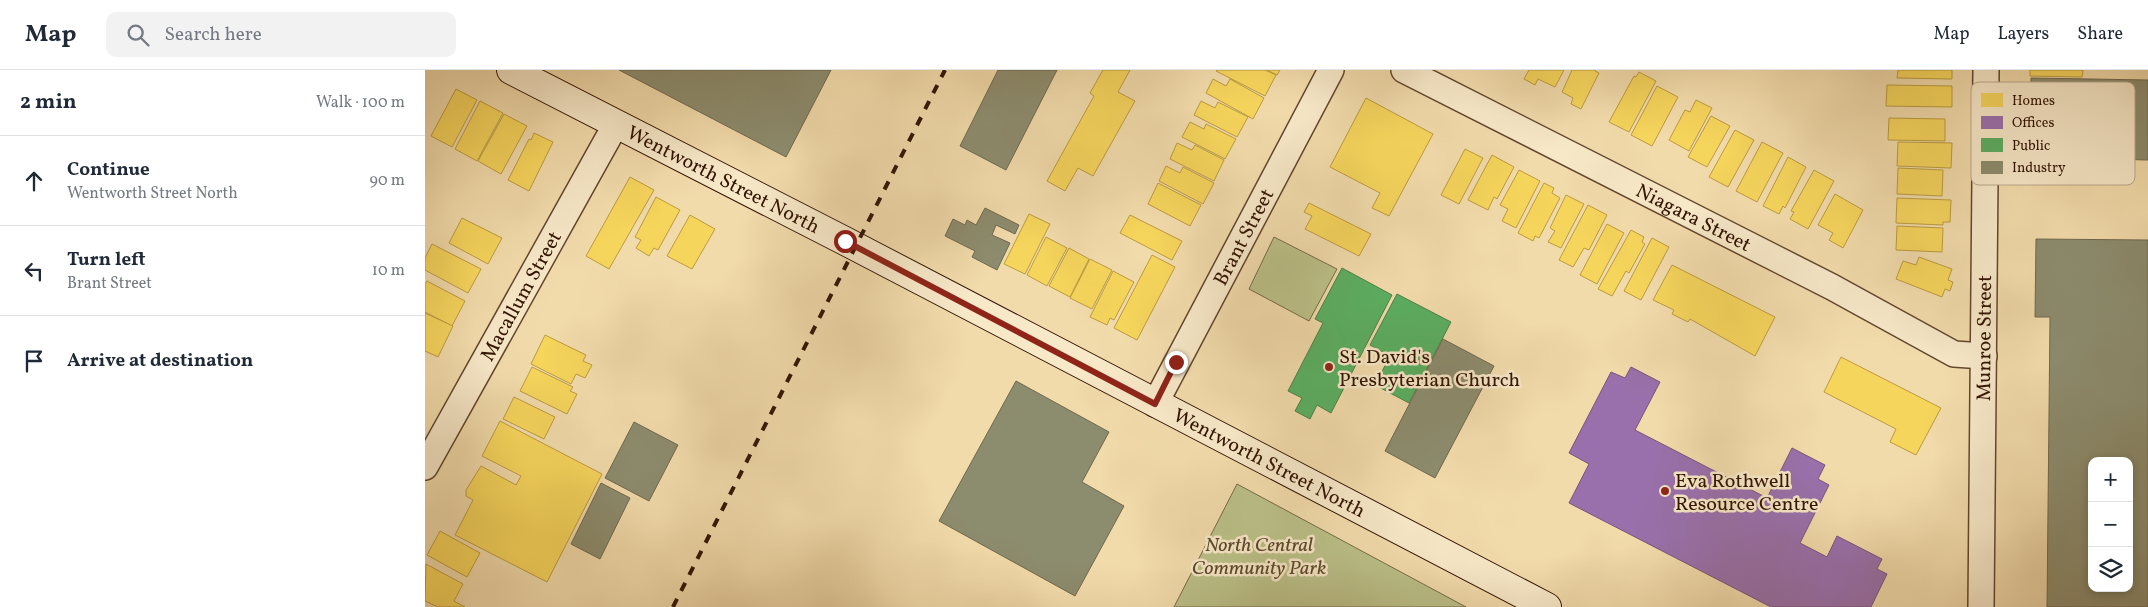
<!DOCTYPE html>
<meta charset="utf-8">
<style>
:root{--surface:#fff;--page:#f2f2f3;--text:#1f2937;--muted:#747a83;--line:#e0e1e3}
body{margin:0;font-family:Vollkorn,serif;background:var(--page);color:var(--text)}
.controls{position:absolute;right:15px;bottom:15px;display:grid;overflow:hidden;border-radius:10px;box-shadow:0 2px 8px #0003}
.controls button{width:45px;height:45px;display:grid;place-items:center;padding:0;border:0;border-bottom:1px solid var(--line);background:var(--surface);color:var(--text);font:25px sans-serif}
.stop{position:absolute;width:15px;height:15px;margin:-11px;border:4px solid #8f2418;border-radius:50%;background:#fff}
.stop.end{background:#8f2418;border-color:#fff;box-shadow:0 1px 5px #0008}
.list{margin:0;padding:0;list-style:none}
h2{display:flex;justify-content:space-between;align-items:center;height:65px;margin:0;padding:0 20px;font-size:21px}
h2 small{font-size:16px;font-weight:400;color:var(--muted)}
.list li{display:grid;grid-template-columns:32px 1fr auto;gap:15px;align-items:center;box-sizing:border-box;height:90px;padding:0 20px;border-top:1px solid var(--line)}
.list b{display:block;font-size:19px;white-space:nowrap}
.list p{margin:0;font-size:16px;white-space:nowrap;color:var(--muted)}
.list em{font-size:16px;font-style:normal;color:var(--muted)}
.icon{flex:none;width:28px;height:28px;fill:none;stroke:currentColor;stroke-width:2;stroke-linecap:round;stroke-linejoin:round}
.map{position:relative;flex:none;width:1723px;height:537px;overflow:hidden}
header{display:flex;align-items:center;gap:30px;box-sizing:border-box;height:70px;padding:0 25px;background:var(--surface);border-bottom:1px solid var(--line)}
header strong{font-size:24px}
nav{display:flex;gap:28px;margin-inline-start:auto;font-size:18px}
.search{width:350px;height:45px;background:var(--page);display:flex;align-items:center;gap:12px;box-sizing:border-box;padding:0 18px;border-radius:10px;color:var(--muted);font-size:19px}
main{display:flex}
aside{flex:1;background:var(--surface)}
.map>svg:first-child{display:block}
.green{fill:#bbc088;stroke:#766a46}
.homes{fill:#f6d55c;stroke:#bb9b41}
.offices{fill:#9970ab;stroke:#7a5479}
.public{fill:#5aae61;stroke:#4e8045}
.industry{fill:#8c8c6e;stroke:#71684e;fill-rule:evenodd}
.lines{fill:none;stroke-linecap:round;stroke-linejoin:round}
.street-casing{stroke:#62462d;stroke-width:28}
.secondary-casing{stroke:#321403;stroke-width:30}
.street{stroke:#f7e8c8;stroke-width:25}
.secondary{stroke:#f7e8c8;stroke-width:28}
.rail{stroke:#321403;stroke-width:4;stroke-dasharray:9 9;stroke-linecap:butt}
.route{stroke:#8f2418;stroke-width:6}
.poi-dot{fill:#8f2418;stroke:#f7e8c8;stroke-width:2}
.labels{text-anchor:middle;stroke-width:5;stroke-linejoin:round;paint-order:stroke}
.street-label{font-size:20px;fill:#321403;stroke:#f7e8c8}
.poi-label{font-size:20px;fill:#321403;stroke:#f7e8c8;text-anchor:start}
.park-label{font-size:20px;font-style:italic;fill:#5b482b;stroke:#f7e8c8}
.key{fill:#f7e8c8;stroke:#bca88d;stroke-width:1}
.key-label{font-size:14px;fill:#321403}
</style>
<header>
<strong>Map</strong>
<div class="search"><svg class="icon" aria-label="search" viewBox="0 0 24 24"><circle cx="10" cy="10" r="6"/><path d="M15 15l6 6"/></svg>Search here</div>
<nav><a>Map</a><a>Layers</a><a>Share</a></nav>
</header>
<main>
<aside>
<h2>2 min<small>Walk · 100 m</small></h2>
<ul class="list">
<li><svg class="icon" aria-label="ahead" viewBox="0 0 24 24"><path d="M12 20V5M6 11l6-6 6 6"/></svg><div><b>Continue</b><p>Wentworth Street North</p></div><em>90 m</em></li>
<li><svg class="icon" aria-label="left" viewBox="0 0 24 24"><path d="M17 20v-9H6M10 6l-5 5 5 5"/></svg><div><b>Turn left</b><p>Brant Street</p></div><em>10 m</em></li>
<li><svg class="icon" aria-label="arrive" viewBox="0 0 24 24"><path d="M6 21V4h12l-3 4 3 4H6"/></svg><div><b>Arrive at destination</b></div></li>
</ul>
</aside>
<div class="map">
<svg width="1723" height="537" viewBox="0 0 1723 537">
<rect width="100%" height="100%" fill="#f2dbab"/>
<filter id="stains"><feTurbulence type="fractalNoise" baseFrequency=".004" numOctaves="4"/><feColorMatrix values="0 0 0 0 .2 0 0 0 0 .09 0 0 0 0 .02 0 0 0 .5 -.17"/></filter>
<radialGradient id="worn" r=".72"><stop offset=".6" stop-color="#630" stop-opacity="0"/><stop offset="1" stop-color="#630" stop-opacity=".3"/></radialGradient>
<g class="green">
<polygon points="849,167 912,199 884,251 824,219"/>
<polygon points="812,414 1041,537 749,537"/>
</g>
<g class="homes">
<polygon points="678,0 705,0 693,22 710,31 668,106 653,98 640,121 622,111 669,26 665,23"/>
<polygon points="792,0 840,0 851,5 840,26 791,1"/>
<polygon points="842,0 855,0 852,5"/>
<polygon points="1104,0 1139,0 1130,17 1113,9 1110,15 1099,9"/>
<polygon points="1147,0 1171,0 1170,1 1174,3 1156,39 1146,34 1148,28 1137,22"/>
<polygon points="1473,0 1527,0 1527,9 1472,8"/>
<polygon points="1605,0 1658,0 1657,7 1605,6"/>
<polygon points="1214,2 1231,11 1204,62 1184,52 1209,6 1211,7"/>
<polygon points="788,9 801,16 805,9 839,28 828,49 781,23"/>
<polygon points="1462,15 1527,16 1527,37 1461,36"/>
<polygon points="1232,16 1253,27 1227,76 1206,65"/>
<polygon points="31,19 52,30 27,77 6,66"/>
<polygon points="941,28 1008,64 964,146 947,138 955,123 905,97"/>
<polygon points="1271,30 1287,38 1264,81 1244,70 1260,40 1265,42"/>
<polygon points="55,31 78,43 52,91 30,79"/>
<polygon points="776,31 790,38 793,32 823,47 812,67 769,45"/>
<polygon points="79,44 102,56 76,104 53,91"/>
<polygon points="1286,46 1305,56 1282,97 1263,87"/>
<polygon points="1464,48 1520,49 1520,71 1463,70"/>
<polygon points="765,52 779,59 781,54 811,69 800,89 757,67"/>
<polygon points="1310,60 1329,70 1303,117 1284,107"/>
<polygon points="109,63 128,72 104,121 83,110 104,69 106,70"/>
<polygon points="1337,72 1358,83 1332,132 1311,121"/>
<polygon points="1473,72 1527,73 1526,98 1472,96"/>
<polygon points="752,73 767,80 770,75 799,90 789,111 745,89"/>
<polygon points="1040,79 1058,88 1034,134 1016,125"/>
<polygon points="1067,85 1089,97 1072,129 1069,127 1063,140 1043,130"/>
<polygon points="1363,87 1381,97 1360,138 1358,136 1354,144 1338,136"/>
<polygon points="741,96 755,103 758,97 789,113 778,134 734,111"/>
<polygon points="1473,98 1518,100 1517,126 1472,124"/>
<polygon points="1094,100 1115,111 1091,158 1077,151 1083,139 1075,135"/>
<polygon points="1389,100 1409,111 1383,159 1365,149 1369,142 1366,141"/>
<polygon points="205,107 229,120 184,199 161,186"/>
<polygon points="733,113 776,135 765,156 723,134"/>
<polygon points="1119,113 1129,118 1127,123 1135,128 1114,168 1110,166 1108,171 1093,163"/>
<polygon points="1410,124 1438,140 1418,178 1404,170 1408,163 1393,155"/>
<polygon points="1141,125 1159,134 1136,178 1123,172 1130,161 1125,158"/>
<polygon points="231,127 255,140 233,180 229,178 224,186 211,178 216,170 210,167"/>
<polygon points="1472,128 1526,130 1525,152 1518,152 1518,155 1471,153"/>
<polygon points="884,133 946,164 934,186 880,159 887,146 879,142"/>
<polygon points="1163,135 1182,145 1164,180 1159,178 1148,197 1134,190"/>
<polygon points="604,144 625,154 600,204 579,194"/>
<polygon points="265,145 290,159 267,199 242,186"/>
<polygon points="705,145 757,171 747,190 695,163"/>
<polygon points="37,148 77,168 63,194 24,173"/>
<polygon points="1182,154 1199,163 1172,214 1155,205"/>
<polygon points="1472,156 1518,158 1517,182 1471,180"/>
<polygon points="1206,160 1219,167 1217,172 1220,174 1204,203 1201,201 1187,226 1173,219"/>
<polygon points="621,167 642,178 622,216 602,205"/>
<polygon points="1227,168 1244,177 1216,230 1199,221"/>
<polygon points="7,174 56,199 43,223 0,200 0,188"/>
<polygon points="644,178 664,189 645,227 624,216"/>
<polygon points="727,185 750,197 712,270 689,258"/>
<polygon points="1494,187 1527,199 1523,210 1528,212 1525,221 1520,219 1517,227 1471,209 1478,191 1491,195"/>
<polygon points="665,189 687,200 667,239 645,228"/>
<polygon points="1247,195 1350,247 1330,286 1265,249 1263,252 1247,244 1249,240 1228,230"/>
<polygon points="688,201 709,212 689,250 685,248 682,255 665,247"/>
<polygon points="2,211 40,231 27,256 0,242 0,214"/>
<polygon points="0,243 28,256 13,287 0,281"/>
<polygon points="120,265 161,285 158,291 167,295 160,308 151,304 146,314 106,294"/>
<polygon points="1416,287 1516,338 1491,385 1465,372 1471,359 1399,322"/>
<polygon points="107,297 148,317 145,321 152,324 142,344 95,321"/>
<polygon points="89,327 130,347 119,369 78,349"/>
<polygon points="75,351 177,404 122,512 30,465 48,430 41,426 41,420 56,396 91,415 96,406 57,386"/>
<polygon points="15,461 55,483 42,507 2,485"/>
<polygon points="1,494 38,514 29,531 40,537 13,537 0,531"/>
</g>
<polygon class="offices" points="1206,297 1235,312 1210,360 1342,428 1367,378 1400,395 1393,409 1404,415 1375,473 1402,487 1412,466 1457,489 1452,499 1462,504 1446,537 1346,537 1144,433 1164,394 1144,383 1186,302 1200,308"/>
<g class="public">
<polygon points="917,198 967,225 906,343 892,335 885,349 870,341 877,328 863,321 898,253 890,249"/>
<polygon points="972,224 1026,252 984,333 950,315 965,286 945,275"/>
</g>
<g class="industry">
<polygon points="194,0 406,0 361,87"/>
<polygon points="573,0 632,0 581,100 535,76"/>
<polygon points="1606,8 1723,10 1723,90 1683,89 1683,49 1605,48"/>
<polygon points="560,138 594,155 590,164 571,155 567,165 585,173 572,200 547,187 550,181 520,166 528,149 540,155 542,150 551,155"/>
<path d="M1611,169L1723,170V537H1622L1625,247H1610ZM1667,391H1704V518H1667Z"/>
<polygon points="1018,269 1069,296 1010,408 960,381"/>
<polygon points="591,311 684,362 657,412 699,436 650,526 514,451"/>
<polygon points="209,352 253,375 224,431 180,408"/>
<polygon points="176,413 205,428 175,489 146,474"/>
</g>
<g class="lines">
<defs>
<g id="street">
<path id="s1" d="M979,0L1407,217L1529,284L1559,286"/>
<path id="s2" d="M730,334L906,0"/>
<path id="s3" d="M0,397L191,54"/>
<path id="s4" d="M1556,537L1561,0"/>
</g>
<g id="secondary">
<path id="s5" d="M86,0L420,171L1122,537"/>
</g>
</defs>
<use href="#street" class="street-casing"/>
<use href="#secondary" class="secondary-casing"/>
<use href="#street" class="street"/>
<use href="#secondary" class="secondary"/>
<polyline class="rail" points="248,537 520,0"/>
</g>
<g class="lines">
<polyline class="route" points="420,171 730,334 751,292"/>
</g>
<g class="poi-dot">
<circle cx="904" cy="297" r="5"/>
<circle cx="1240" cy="421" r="5"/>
</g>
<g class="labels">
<g class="street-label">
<text dy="7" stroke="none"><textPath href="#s5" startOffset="239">Wentworth Street North</textPath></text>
<text dy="7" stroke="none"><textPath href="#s1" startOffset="325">Niagara Street</textPath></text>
<text dy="7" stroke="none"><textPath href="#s2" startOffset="189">Brant Street</textPath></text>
<text dy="7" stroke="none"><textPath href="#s3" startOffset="196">Macallum Street</textPath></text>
<text dy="7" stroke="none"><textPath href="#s4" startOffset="269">Munroe Street</textPath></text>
<text dy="7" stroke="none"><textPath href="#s5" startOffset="854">Wentworth Street North</textPath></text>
</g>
<g class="poi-label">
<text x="914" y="293">St. David's<tspan x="914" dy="23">Presbyterian Church</tspan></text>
<text x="1250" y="417">Eva Rothwell<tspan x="1250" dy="23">Resource Centre</tspan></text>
</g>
<g class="park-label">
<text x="834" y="481">North Central<tspan x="834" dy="23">Community Park</tspan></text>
</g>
</g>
<rect x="1546" y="12" width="164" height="103" rx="8" class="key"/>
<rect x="1556" y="23" width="22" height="14" fill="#f6d55c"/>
<rect x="1556" y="46" width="22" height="13" fill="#9970ab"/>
<rect x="1556" y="68" width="22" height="14" fill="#5aae61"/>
<rect x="1556" y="91" width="22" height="13" fill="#8c8c6e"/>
<g class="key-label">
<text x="1587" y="35">Homes</text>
<text x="1587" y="57">Offices</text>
<text x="1587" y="80">Public</text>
<text x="1587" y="102">Industry</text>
</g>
<rect width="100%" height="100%" filter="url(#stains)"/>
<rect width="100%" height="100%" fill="url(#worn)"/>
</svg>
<div class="controls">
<button>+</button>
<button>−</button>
<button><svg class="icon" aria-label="layers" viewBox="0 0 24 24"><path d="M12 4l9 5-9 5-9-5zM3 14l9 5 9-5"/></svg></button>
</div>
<div class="stop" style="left:420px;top:171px"></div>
<div class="stop end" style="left:751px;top:292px"></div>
</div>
</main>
